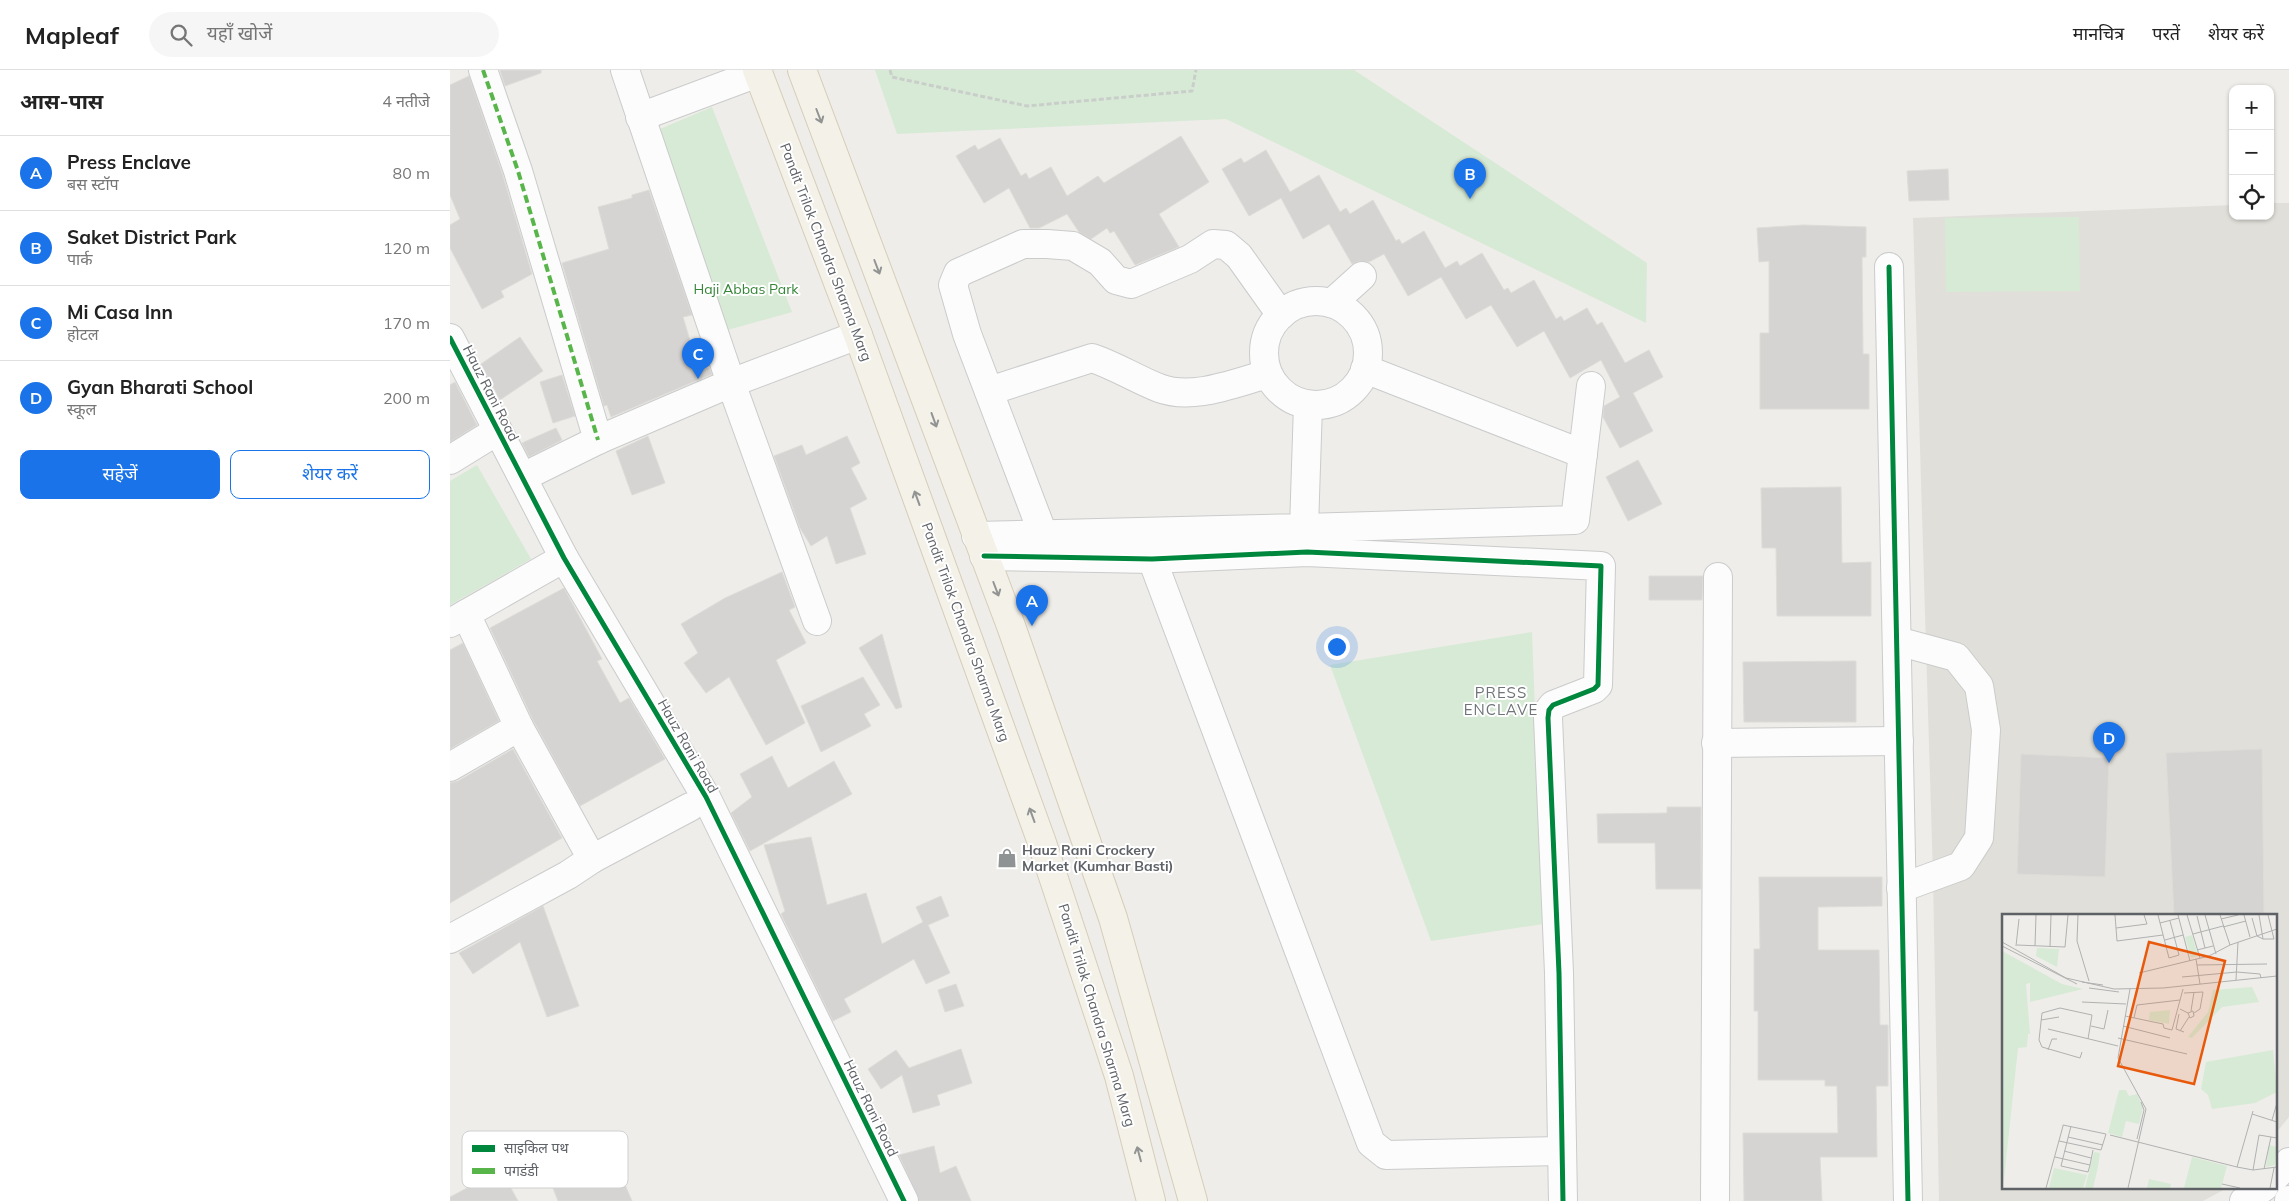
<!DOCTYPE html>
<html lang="hi">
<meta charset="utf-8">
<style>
:root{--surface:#fff;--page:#f6f6f6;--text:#222;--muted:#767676;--line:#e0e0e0;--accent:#1a73e8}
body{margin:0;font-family:Mulish,"Noto Sans Devanagari",sans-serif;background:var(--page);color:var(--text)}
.controls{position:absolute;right:15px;top:15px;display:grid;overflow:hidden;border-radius:10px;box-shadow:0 1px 4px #0004}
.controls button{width:45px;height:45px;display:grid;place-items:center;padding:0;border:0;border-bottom:1px solid var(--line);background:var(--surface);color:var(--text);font:25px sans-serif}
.you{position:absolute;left:886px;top:576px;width:18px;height:18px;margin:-12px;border:4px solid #fff;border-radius:50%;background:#1a73e8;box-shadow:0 0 0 8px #1a73e833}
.badge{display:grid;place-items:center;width:32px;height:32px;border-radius:50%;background:var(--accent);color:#fff;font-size:16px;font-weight:700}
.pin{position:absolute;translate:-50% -41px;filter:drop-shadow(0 1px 2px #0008)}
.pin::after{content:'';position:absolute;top:26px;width:18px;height:15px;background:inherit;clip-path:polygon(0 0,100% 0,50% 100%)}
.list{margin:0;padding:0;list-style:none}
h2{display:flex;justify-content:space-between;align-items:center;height:65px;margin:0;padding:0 20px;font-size:21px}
h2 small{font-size:16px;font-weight:400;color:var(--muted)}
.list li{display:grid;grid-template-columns:32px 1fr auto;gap:15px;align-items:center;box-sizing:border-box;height:75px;padding:0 20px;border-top:1px solid var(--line)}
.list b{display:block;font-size:19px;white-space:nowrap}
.list p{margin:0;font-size:16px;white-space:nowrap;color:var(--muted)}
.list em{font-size:16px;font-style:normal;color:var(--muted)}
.actions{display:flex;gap:10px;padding:15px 20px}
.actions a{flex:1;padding:11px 0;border:1px solid var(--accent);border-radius:10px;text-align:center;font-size:18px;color:var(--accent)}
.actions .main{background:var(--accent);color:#fff}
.icon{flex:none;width:28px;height:28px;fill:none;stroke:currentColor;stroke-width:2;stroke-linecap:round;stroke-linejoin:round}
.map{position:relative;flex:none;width:1839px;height:1131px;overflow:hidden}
header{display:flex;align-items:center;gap:30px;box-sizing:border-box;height:70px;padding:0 25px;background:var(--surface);border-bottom:1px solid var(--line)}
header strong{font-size:24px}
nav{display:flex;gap:28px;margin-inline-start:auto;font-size:18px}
.search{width:350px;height:45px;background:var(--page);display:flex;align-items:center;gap:12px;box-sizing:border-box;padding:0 18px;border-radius:28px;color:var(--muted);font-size:19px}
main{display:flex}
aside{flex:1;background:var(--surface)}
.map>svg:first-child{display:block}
.education{fill:#e1dfd9}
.green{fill:#d7ead5}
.building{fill:#d5d4d2;stroke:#dedcd8}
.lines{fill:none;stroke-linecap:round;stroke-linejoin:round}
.minor-casing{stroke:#cacbcb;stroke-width:30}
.major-casing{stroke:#d6cdb8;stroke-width:30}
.path{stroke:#cacecb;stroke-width:3;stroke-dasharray:5 2.5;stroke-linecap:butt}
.minor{stroke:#fcfcfc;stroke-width:28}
.major{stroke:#f4f1e9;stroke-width:28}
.quiet{stroke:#58b549;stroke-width:4;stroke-dasharray:8 4;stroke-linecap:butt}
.cycleway-casing{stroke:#fff;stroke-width:8}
.cycleway{stroke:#00873e;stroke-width:5}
.oneway{stroke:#929494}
.labels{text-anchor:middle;stroke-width:4;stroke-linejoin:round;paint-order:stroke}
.street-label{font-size:14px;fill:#5e6267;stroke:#fff}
.park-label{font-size:14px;fill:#368639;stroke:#fff}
.poi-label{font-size:14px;font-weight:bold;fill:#5e6267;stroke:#fff;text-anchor:start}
.neighbourhood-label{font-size:15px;letter-spacing:1px;fill:#6f7479;stroke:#fff}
.inset-road{fill:none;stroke:#b0b1b1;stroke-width:1}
.view{fill:#e8590c;fill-opacity:0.15;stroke:#e8590c;stroke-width:2.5}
.inset-edge{fill:none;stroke:#5e6267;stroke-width:2.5}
.key{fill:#fff;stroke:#cfd0d1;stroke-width:1}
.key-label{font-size:14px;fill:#5e6267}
</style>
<header>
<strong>Mapleaf</strong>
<div class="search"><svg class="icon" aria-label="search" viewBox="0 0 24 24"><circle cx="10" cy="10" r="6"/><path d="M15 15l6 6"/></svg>यहाँ खोजें</div>
<nav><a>मानचित्र</a><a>परतें</a><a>शेयर करें</a></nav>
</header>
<main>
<aside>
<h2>आस-पास<small>4 नतीजे</small></h2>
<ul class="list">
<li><span class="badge">A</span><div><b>Press Enclave</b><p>बस स्टॉप</p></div><em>80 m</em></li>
<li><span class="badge">B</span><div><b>Saket District Park</b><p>पार्क</p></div><em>120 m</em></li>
<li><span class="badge">C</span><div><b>Mi Casa Inn</b><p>होटल</p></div><em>170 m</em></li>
<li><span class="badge">D</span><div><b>Gyan Bharati School</b><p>स्कूल</p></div><em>200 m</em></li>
</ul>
<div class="actions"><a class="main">सहेजें</a><a>शेयर करें</a></div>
</aside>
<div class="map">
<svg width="1839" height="1131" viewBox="0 0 1839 1131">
<rect width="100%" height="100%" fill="#eeede9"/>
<polygon class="education" points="1820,133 1839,133 1839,1047 1825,1064 1825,845 1553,845 1553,1117 1779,1117 1753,1131 1489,1131 1483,806 1463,148 1783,135 1783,146 1820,146"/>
<g class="green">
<polygon points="425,0 904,0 1197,193 1196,253 776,49 447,64"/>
<polygon points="262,37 342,242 274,261 210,59"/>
<polygon points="1629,147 1630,221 1496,222 1495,148"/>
<polygon points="27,395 81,489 0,535 0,411"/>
<polygon points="1082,562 1093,854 981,871 880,595"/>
</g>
<g class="building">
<polygon points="50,0 91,0 91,3 55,16"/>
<polygon points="19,6 53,106 82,204 51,221 54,227 32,239 0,178 0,155 10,149 0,125 0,15"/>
<polygon points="731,66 759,112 709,144 729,177 685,195 664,161 660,163 657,158 641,169 629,162 617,144 589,158 580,158 559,118 534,133 506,86 525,75 528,80 550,68 571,106 576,103 579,109 601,97 617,126 648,106 654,113"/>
<polygon points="816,80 840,122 869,105 890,142 896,138 900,144 923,130 946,171 949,169 952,174 974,161 995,198 1007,191 1010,196 1032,183 1054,220 1058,218 1061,223 1084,210 1106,249 1111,246 1114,251 1137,238 1147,255 1152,252 1175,293 1199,280 1213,307 1183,323 1203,361 1170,378 1153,347 1154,336 1170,327 1151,290 1120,308 1094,261 1067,277 1041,235 1016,249 991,207 958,226 934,184 919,192 909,191 902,194 879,154 853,169 831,128 799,146 772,99 791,88 794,93"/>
<polygon points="1498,99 1499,130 1459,131 1457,101"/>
<polygon points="199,120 242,245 233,247 249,301 259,298 262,304 161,347 157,335 154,336 112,193 159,179 148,137 182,128 182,125"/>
<polygon points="1353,155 1416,157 1416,187 1412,187 1413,284 1419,284 1419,339 1310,339 1310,263 1319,263 1319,191 1309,192 1307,158"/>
<polygon points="70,267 93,301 50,330 31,294"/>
<polygon points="112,305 125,346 103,353 90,312"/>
<polygon points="5,312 27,355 0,372 0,315"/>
<polygon points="106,358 112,370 79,387 72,373"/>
<polygon points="198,366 215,413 182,425 166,381"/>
<polygon points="397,366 410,393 401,398 417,429 400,438 416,484 386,494 377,466 361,476 350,458 324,386 352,375 356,385"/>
<polygon points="1188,390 1212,434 1178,451 1156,407"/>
<polygon points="1391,417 1392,493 1421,492 1421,546 1327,546 1326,478 1312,478 1311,418"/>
<polygon points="332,502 345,537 339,540 356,573 326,590 355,653 316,675 279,607 256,623 234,593 248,583 231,554 275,528"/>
<polygon points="1199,506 1253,506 1252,530 1199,530"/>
<polygon points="114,518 152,589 147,591 170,633 179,628 215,689 130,736 83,650 40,558"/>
<polygon points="432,564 452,637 446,639 409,578"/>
<polygon points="13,573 49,651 0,679 0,580"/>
<polygon points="1406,591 1406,652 1294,652 1293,592"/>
<polygon points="413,607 430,635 414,644 421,656 371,682 351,636"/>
<polygon points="63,679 112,768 0,833 0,713 8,711"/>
<polygon points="1812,679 1814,845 1724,845 1716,683"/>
<polygon points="1571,684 1659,688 1655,807 1567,804"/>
<polygon points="322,686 338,718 384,691 402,724 300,781 281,743 302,727 290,704"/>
<polygon points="1217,737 1251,737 1251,819 1206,819 1205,773 1148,773 1147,744 1217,743"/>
<polygon points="361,767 377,835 416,823 432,874 473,852 466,837 491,826 499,846 478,855 500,903 476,914 464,889 394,929 401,942 383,951 331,844 335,841 314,775"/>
<polygon points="1309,807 1432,807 1432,836 1368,837 1368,880 1429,880 1430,955 1438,955 1438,1016 1426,1016 1427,1087 1370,1087 1372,1131 1294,1131 1293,1063 1388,1063 1387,1016 1375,1016 1375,1010 1308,1010 1308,941 1304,941 1304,879 1310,879"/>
<polygon points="93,836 129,936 97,947 70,872 23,904 9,883"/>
<polygon points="506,914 514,936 495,942 488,920"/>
<polygon points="511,979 522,1013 487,1025 490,1035 463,1043 452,1005 431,1019 418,999 446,980 459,998"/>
<polygon points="484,1076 490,1103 506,1096 521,1131 469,1131 449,1085"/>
<polygon points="159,1077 182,1131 108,1131 97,1103"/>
<polygon points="51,1100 68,1131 0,1131 0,1127"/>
</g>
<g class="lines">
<defs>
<g id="minor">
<polyline points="33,0 68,101 148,370"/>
<polyline points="175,0 281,313 367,551"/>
<polyline points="190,47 308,3"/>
<polyline points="1439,197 1458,1131"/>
<circle cx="866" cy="283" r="52"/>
<polyline points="882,233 912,206"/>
<polyline points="0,268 114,488 256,727 454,1131"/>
<polyline points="915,299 1133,384"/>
<path d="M539,321L642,288C666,296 686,309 709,318C743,331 784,313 818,304"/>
<polyline points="0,390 47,361"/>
<polyline points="73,407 148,370 281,313 408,265"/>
<polyline points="854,458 1125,450 1141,316"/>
<polyline points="593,464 517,264 503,215 508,203 573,174 597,174 623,176 650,192 666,210 681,214 740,189 763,174 776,175 789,186 831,245"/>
<polyline points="526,466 854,458 858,335"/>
<polyline points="534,486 702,489 857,482 1151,496 1148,615 1144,619 1103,635 1099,640 1098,648 1109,903 1113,1131"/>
<polyline points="702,489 921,1073 936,1085 1112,1081"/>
<polyline points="16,544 69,657"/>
<polyline points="0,553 114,488"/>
<polyline points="1447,571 1506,587 1529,616 1536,660 1529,768 1511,796 1451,818"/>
<polyline points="1266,673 1449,671"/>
<polyline points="0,697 69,657 142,789 118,805 0,869"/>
<polyline points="142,789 240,737"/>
<polyline points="1825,1107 1839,1092"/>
<polyline points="1265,1131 1268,507"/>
<polyline points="1794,1131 1814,1117"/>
<polyline points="1839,1131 1839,1130"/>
</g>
<g id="major">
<polyline points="307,0 408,265 591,770 669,1006 701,1131"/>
<polyline points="352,0 561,556 663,848 743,1131"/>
</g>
</defs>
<use href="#minor" class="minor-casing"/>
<use href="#major" class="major-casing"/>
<polyline class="path" points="440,0 442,7 577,36 742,21 746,0"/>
<use href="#minor" class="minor"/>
<use href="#major" class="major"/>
<polyline class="quiet" points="33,0 68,101 148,370"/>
<defs>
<g id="cycleway">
<polyline points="1439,197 1458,1131"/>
<polyline points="0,268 114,488 256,727 454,1131"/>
<polyline points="534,486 702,489 857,482 1151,496 1148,615 1144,619 1103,635 1099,640 1098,648 1109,903 1113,1131"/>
</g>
</defs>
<use href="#cycleway" class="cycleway-casing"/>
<use href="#cycleway" class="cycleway"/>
</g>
<defs><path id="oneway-shaft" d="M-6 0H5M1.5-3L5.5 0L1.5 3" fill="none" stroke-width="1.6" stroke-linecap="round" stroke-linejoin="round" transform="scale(1.25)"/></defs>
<g class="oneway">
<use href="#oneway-shaft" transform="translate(369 46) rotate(69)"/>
<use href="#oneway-shaft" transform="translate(427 197) rotate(69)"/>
<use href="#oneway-shaft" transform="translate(484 350) rotate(70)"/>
<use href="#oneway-shaft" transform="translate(467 428) rotate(-110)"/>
<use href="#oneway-shaft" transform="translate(546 519) rotate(69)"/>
<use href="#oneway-shaft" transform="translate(582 745) rotate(-110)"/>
<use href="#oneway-shaft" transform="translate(689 1084) rotate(-105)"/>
</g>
<defs>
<symbol id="shop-bare" viewBox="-9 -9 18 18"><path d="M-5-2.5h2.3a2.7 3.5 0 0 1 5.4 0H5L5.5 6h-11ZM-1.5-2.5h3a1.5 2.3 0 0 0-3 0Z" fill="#909394" stroke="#fff" stroke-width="2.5" paint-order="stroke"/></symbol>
</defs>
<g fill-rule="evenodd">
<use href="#shop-bare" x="543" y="774" width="28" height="28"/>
</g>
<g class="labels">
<g class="street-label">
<text transform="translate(376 182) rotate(69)" y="5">Pandit Trilok Chandra Sharma Marg</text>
<text transform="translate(41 323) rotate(63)" y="5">Hauz Rani Road</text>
<text transform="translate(516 562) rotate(70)" y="5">Pandit Trilok Chandra Sharma Marg</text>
<text transform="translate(238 676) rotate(60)" y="5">Hauz Rani Road</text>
<text transform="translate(647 945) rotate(73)" y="5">Pandit Trilok Chandra Sharma Marg</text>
<text transform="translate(421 1038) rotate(64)" y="5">Hauz Rani Road</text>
</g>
<g class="park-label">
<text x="296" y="224">Haji Abbas Park</text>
</g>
<g class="poi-label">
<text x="572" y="785">Hauz Rani Crockery<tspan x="572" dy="16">Market (Kumhar Basti)</tspan></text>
</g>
<g class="neighbourhood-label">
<text x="1051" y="628">PRESS<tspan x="1051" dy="17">ENCLAVE</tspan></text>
</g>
</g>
<g transform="translate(1552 844)">
<rect width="275" height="275" fill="#eeede9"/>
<path d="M190,21L196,42L189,44L183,23ZM35,34L57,35L55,53L34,42ZM0,37L60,70L81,75L28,88V69L24,70L28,120H26L25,133L16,134L1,274ZM250,73L257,88L220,93L190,124L186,123L206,98L211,76ZM168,96L167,110L147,106L148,98ZM271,136L275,178L253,189L210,195L206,181L199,175L204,148ZM117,176H124L127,182L135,180L141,193L137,210L124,207L120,223L106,219ZM267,231L275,233V237L273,251L264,253ZM92,238L98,239L96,253L91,274H83ZM190,243L225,252L219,274H182ZM52,254L85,261L81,274H47ZM147,265L169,270L168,274H145Z" fill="#d7ead5"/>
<path class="inset-road" d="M76,1L75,27L87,67M113,1L115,27L161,21M156,1L167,44L177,41L168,7M176,1L188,47M185,1L198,44M203,1L214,40M218,1L228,31M242,1L248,23M195,2L203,34M250,4L255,22L261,25L257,1M219,5L236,1M158,9L177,4M221,13L244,7M114,14L145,10L142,1M191,20L221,12M261,25H272L266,1M163,26L181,21M0,28L64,64L112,75L161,74L275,62M15,31L63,33L66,1M0,32L75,70M14,32L17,5M33,32L34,1M48,33L49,1M195,36L211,32M194,45L198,70M195,51L265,50M137,59L207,42L228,31L275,15M180,63L235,58L258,60L259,64M234,66L236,28M80,68L101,71M87,74L117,78M182,79L201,78L198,95L192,99M80,88L124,90M178,95L186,99L191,97L192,102L188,104L186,99M189,97L192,78M177,100L174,115L182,118M123,102L161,110L162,114L170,116L181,75M132,104L135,91L178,86M39,106L57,103M89,112L102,115L106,96M121,112L168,124M46,115L116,132M178,117L187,103M116,124L185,140M46,136L50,125H55M80,138L78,144L40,133L37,126L40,99L58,94L90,101L86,125M250,200L275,208M270,206L275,189M69,212L59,252L86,258L88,251M108,221L235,253L251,256L275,253M66,223L101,231M135,225L142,196L139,188M62,237L89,244M53,243L88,251L91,236M235,253L251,197M262,255L269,223M251,256L257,221L275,224M220,270L238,274M44,274L61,212V211L104,220L99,236L57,227M126,274L144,195L116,144L128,75M268,274L272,254"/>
<path class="view" d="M147,28L223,47L192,170L116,152Z"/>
<rect width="275" height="275" class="inset-edge"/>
</g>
<rect x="12" y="1061" width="166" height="57" rx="8" class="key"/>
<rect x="22" y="1075" width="23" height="7" fill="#00873e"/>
<rect x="22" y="1098" width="23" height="6" fill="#58b549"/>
<g class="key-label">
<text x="54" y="1083">साइकिल पथ</text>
<text x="54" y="1106">पगडंडी</text>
</g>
</svg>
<div class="controls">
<button>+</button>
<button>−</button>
<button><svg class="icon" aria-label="locate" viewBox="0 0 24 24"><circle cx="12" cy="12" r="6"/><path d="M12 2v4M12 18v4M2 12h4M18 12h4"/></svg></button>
</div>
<div class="you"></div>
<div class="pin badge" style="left:582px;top:556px">A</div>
<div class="pin badge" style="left:1020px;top:129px">B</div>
<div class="pin badge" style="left:248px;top:309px">C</div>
<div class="pin badge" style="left:1659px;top:693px">D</div>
</div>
</main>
